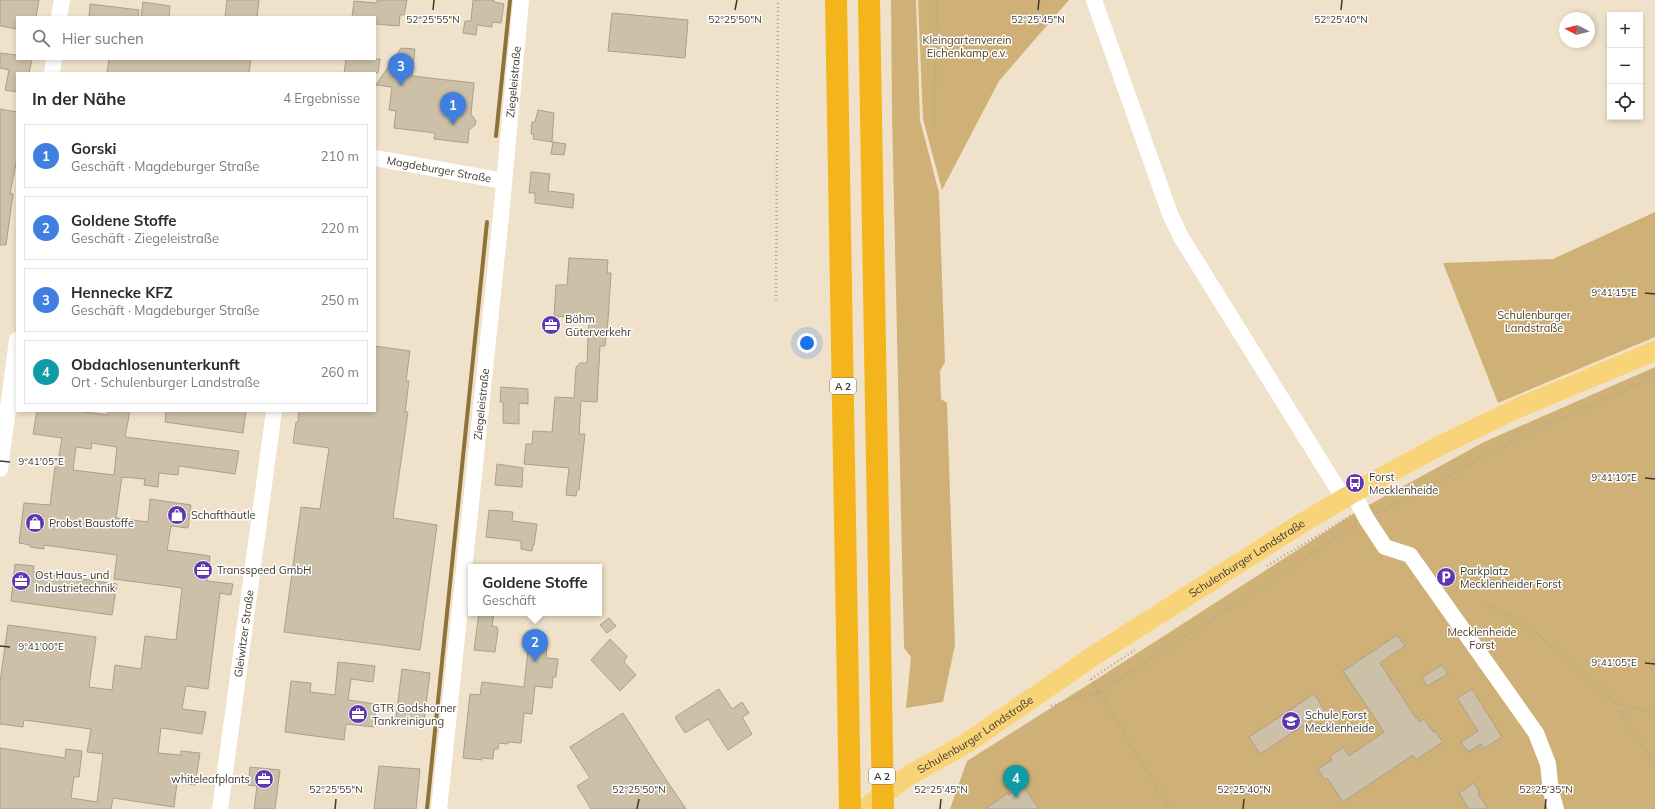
<!DOCTYPE html>
<html lang="de">
<meta charset="utf-8">
<style>
:root{--surface:#fff;--page:#f2f2f3;--text:#2b2b33;--muted:#7c7c81;--line:#e1e1e2;--accent:#5e37af}
body{margin:0;font-family:Mulish,sans-serif;background:var(--page);color:var(--text)}
.controls{position:absolute;right:12px;top:12px;display:grid;overflow:hidden;border-radius:0px;box-shadow:0 2px 6px #0003}
.controls button{width:36px;height:36px;display:grid;place-items:center;padding:0;border:0;border-bottom:1px solid var(--line);background:var(--surface);color:var(--text);font:20px sans-serif}
.compass{position:absolute;left:1559px;top:12px;width:36px;height:36px;border-radius:50%;background:var(--surface);box-shadow:0 2px 6px #0003;rotate:277deg}
.you{position:absolute;left:807px;top:343px;width:14px;height:14px;margin:-10px;border:3px solid #fff;border-radius:50%;background:#1a73e8;box-shadow:0 0 0 6px #1a73e833}
.badge{display:grid;place-items:center;width:26px;height:26px;border-radius:50%;background:var(--accent);color:#fff;font-size:13px;font-weight:700}
.pin{position:absolute;translate:-50% -33px;filter:drop-shadow(0 1px 2px #0008)}
.pin::after{content:'';position:absolute;top:21px;width:14px;height:12px;background:inherit;clip-path:polygon(0 0,100% 0,50% 100%)}
.popup{position:absolute;left:468px;top:564px;width:134px;height:52px;box-sizing:border-box;display:grid;place-content:center;border-radius:0px;background:var(--surface);filter:drop-shadow(0 1px 3px #0005);font-size:13px;white-space:nowrap;color:var(--muted)}
.popup b{font-size:15px;color:var(--text)}
.popup::after{content:'';position:absolute;left:50%;top:100%;margin-left:-8px;border:8px solid transparent;border-top-color:var(--surface)}
.list{margin:0;padding:0;list-style:none}
h2{display:flex;justify-content:space-between;align-items:center;height:52px;margin:0;padding:0 16px;font-size:17px}
h2 small{font-size:13px;font-weight:400;color:var(--muted)}
.list li{display:grid;grid-template-columns:26px 1fr auto;gap:12px;align-items:center;box-sizing:border-box;height:64px;margin:0 8px 8px;padding:0 8px;border:1px solid var(--line);border-radius:0px}
.list b{display:block;font-size:15px;white-space:nowrap}
.list p{margin:0;font-size:13px;white-space:nowrap;color:var(--muted)}
.list em{font-size:13px;font-style:normal;color:var(--muted)}
.icon{flex:none;width:22px;height:22px;fill:none;stroke:currentColor;stroke-width:2;stroke-linecap:round;stroke-linejoin:round}
.map{position:relative;flex:none;width:1655px;height:809px;overflow:hidden}
.search{position:absolute;background:var(--surface);box-shadow:0 2px 6px #0003;left:16px;top:16px;width:360px;height:44px;display:flex;align-items:center;gap:10px;box-sizing:border-box;padding:0 14px;border-radius:0px;color:var(--muted);font-size:15px}
.panel{position:absolute;background:var(--surface);box-shadow:0 2px 6px #0003;left:16px;top:72px;width:360px;height:340px;border-radius:0px}
.map>svg:first-child{display:block}
.green{fill:#cfb177}
.lines{fill:none;stroke-linecap:round;stroke-linejoin:round}
.stream{stroke:#8e7239;stroke-width:4}
.building{fill:#cdc0a8;stroke:#ac9f88;fill-rule:evenodd}
.path{stroke:#afa491;stroke-width:2.5;stroke-dasharray:1 3;stroke-linecap:butt}
.minor{stroke:#fff;stroke-width:16}
.major{stroke:#f8d377;stroke-width:20}
.highway{stroke:#f4b51c;stroke-width:22}
.ticks{fill:none;stroke:#3e392f;stroke-width:1.5}
.labels{text-anchor:middle;stroke-width:3;stroke-linejoin:round;paint-order:stroke}
.shield{fill:#fff;stroke:#78746d;stroke-width:1}
.shield-label{font-size:10px;font-weight:bold;fill:#3e392f}
.park-label{font-size:11px;fill:#503f1d;stroke:#fff}
.street-label{font-size:11px;fill:#3e392f;stroke:#fff}
.poi-label{font-size:11px;fill:#3e392f;stroke:#fff;text-anchor:start}
.ticks-label{font-size:10px;text-anchor:middle;fill:#3e392f;stroke:#fff;stroke-width:3;stroke-linejoin:round;paint-order:stroke}
</style>
<div class="map">
<svg width="1655" height="809" viewBox="0 0 1655 809">
<rect width="100%" height="100%" fill="#f0e2ca"/>
<g class="green">
<polygon points="891,0 916,0 920,120 939,193 945,362 940,371 941,399 947,403 955,645 943,702 906,708 911,657 904,648 892,114"/>
<polygon points="918,0 1069,0 999,81 942,190 923,119"/>
<polygon points="1655,212 1655,337 1498,403 1443,263 1553,259"/>
<polygon points="1655,367 1655,809 950,809 967,761 1097,679 1356,512 1484,442"/>
</g>
<g class="lines">
<g class="stream">
<polyline points="496,136 510,0"/>
<polyline points="427,809 487,222"/>
</g>
</g>
<g class="building">
<polygon points="0,0 39,0 36,17 17,17 17,29 0,26"/>
<polygon points="227,0 259,0 257,17 225,17"/>
<polygon points="377,0 407,0 404,15 400,15 399,26 375,24 375,17 352,17 354,1 377,3"/>
<polygon points="473,0 494,0 494,2 504,4 501,23 492,22 492,27 477,25 476,35 463,33 465,21 471,21"/>
<polygon points="143,2 170,6 169,17 141,17"/>
<polygon points="90,4 139,10 138,17 89,17"/>
<polygon points="612,13 688,20 685,58 608,51"/>
<polygon points="401,48 415,49 412,76 474,83 471,114 476,121 475,125 469,130 468,143 434,139 435,133 394,128 396,111 389,110 392,87 376,85"/>
<polygon points="0,53 17,55 17,59 32,59 29,73 17,73 17,92 5,90 9,70 0,68"/>
<polygon points="109,59 251,59 249,73 107,73"/>
<polygon points="346,59 380,59 378,73 344,73"/>
<polygon points="0,109 17,112 17,158 10,193 13,194 6,245 0,245"/>
<polygon points="538,110 554,113 552,142 533,139 534,134 531,134 532,122 535,122"/>
<polygon points="553,142 566,144 564,155 551,154"/>
<polygon points="531,172 550,174 548,191 574,194 573,208 535,203 535,193 529,193"/>
<polygon points="569,258 608,260 607,273 611,273 608,320 605,346 600,346 597,402 581,401 579,434 585,434 579,490 577,490 576,496 566,495 569,468 524,464 526,444 532,444 533,431 552,432 555,397 574,398 576,367 580,363 587,363 589,318 554,316 556,285 567,285"/>
<polygon points="375,346 410,351 406,381 409,381 405,412 408,412 393,518 437,525 420,650 284,632 301,507 320,509 329,448 293,443 296,422 298,422 299,411 375,411"/>
<polygon points="501,387 528,389 528,404 519,403 519,424 503,423 503,402 500,402"/>
<path d="M37,411H76L108,415V411H130L125,437L239,451L235,474L179,466L178,475L159,473L158,487L144,485L145,479L122,477L116,518L148,522L150,499L191,505L188,528L171,526L167,550L210,556L207,581L233,584L231,595L220,593L208,689L186,686L182,709L206,712L202,734L161,728L158,753L181,755V751L200,753L195,785L177,783L174,807L113,798L111,809H0V748L65,758L66,749L82,751L79,777H74L71,798L97,802L103,754L87,752L91,729L24,720L23,727L0,724V682L8,625L96,637L89,687L112,690L115,665L141,669L145,636L176,640L182,588L114,579L117,555L44,545V549L30,547V545L19,543L24,503L50,505L55,467L57,468L62,438L33,434ZM92,443L117,447L114,475L73,470L76,447L91,449Z"/>
<polygon points="166,411 246,411 243,433 165,422"/>
<polygon points="497,464 523,468 522,487 495,485"/>
<polygon points="489,510 513,512 512,521 537,524 534,545 533,545 532,551 521,549 521,541 486,537"/>
<polygon points="15,564 34,566 33,572 117,584 112,615 11,601"/>
<polygon points="479,613 494,613 492,626 497,627 498,630 495,652 474,650"/>
<polygon points="609,618 616,626 607,633 600,625"/>
<polygon points="1397,635 1405,646 1380,663 1416,718 1417,717 1420,722 1424,719 1433,732 1435,731 1443,742 1416,760 1413,755 1343,802 1327,778 1325,780 1318,769 1332,760 1330,757 1343,747 1349,756 1384,732 1343,671"/>
<polygon points="610,639 627,656 624,662 636,675 620,691 591,660"/>
<polygon points="529,641 547,643 546,658 558,659 556,677 553,677 552,688 535,686 532,714 524,713 521,743 508,742 508,744 499,743 498,749 494,749 493,759 482,758 482,760 463,758 470,694 480,695 482,682 524,687"/>
<polygon points="338,662 375,666 373,682 351,679 348,700 376,704 374,727 346,724 344,740 285,732 291,681 311,683 310,692 335,695"/>
<polygon points="1442,665 1448,674 1427,686 1422,677"/>
<polygon points="402,669 430,673 424,721 396,718"/>
<polygon points="719,689 732,709 742,702 749,713 742,717 752,734 728,750 708,719 685,733 675,717"/>
<polygon points="1472,689 1502,737 1483,749 1481,744 1468,752 1461,742 1478,731 1457,698"/>
<polygon points="1314,694 1325,711 1260,754 1249,737"/>
<polygon points="623,713 663,775 686,809 591,809 577,786 590,778 570,747"/>
<polygon points="379,766 420,769 416,809 374,809"/>
<polygon points="250,767 280,770 275,809 254,809 257,786 248,785"/>
<polygon points="1474,783 1480,793 1478,794 1488,809 1469,809 1459,793"/>
<polygon points="1023,786 1039,809 985,809 1008,793 1009,795"/>
</g>
<g class="lines">
<g class="path">
<polyline points="1038,28 1040,0"/>
<polyline points="934,127 937,0"/>
<polyline points="776,300 778,0"/>
<polyline points="1377,513 1541,427 1655,377"/>
<polyline points="1267,566 1350,516"/>
<polyline points="1488,605 1527,625 1617,704 1655,713"/>
<polyline points="1091,679 1135,650"/>
<polyline points="1091,679 1170,809"/>
<polyline points="1617,704 1625,722 1655,764"/>
<polyline points="1051,706 1080,696 1100,693 1114,683 1356,525"/>
</g>
<g class="minor">
<polyline points="1094,0 1170,214 1181,237 1344,499"/>
<polyline points="59,17 62,0"/>
<polyline points="52,73 54,59"/>
<path id="s1" d="M375,158L504,181"/>
<polyline points="0,469 17,340"/>
<polyline points="1353,493 1366,518 1385,547 1410,555 1536,733 1548,764 1551,792 1556,809"/>
<path id="s2" d="M220,809L274,411"/>
<path id="s3" d="M439,809L501,216L521,0"/>
</g>
<path class="major" id="s4" d="M864,809L908,776L967,743L1098,653L1302,523L1353,493L1437,447L1520,407L1655,351"/>
<g class="highway">
<polyline points="836,0 850,809"/>
<polyline points="869,0 883,809"/>
</g>
</g>
<path class="ticks" d="M433,10L434,0M735,10L737,0M1038,10L1039,0M1341,10L1342,0M1645,293L1655,294M0,461L10,462M1645,478L1655,479M0,646L10,647M1645,663L1655,664M335,809L336,799M637,809L639,799M940,809L941,799M1243,809L1244,799M1545,809L1546,799"/>
<defs>
<symbol id="office-disc" viewBox="-11 -11 22 22"><circle r="9.5" fill="#5e37af" stroke="#fff"/><path d="M-6-3h4V-5.5h4V-3h4V5H-6ZM-1-4.5V-3h2v-1.5ZM-6 0V1H6V0Z" fill="#fff"/></symbol>
<symbol id="bus-disc" viewBox="-11 -11 22 22"><circle r="9.5" fill="#5e37af" stroke="#fff"/><path d="M-5-6H5V4H4V6H2V4H-2V6H-4V4H-5ZM-3.5-4V0h7V-4ZM-3.5 1.2v1.5H-2V1.2ZM2 1.2v1.5H3.5V1.2Z" fill="#fff"/></symbol>
<symbol id="shop-disc" viewBox="-11 -11 22 22"><circle r="9.5" fill="#5e37af" stroke="#fff"/><path d="M-5-2.5h2.3a2.7 3.5 0 0 1 5.4 0H5L5.5 6h-11ZM-1.5-2.5h3a1.5 2.3 0 0 0-3 0Z" fill="#fff"/></symbol>
<symbol id="parking-disc" viewBox="-11 -11 22 22"><circle r="9.5" fill="#5e37af" stroke="#fff"/><path d="M-3.5-5.5H1a3.5 3.5 0 0 1 0 7H-1V5.5H-3.5ZM-1-3.4V-.6H.8a1.4 1.4 0 0 0 0-2.8Z" fill="#fff"/></symbol>
<symbol id="school-disc" viewBox="-11 -11 22 22"><circle r="9.5" fill="#5e37af" stroke="#fff"/><path d="M0-5L7-2L0 1L-7-2ZM-4 1L0 2.5L4 1V4Q0 6-4 4Z" fill="#fff"/></symbol>
</defs>
<g fill-rule="evenodd">
<use href="#office-disc" x="540" y="314" width="22" height="22"/>
<use href="#bus-disc" x="1344" y="472" width="22" height="22"/>
<use href="#shop-disc" x="166" y="504" width="22" height="22"/>
<use href="#shop-disc" x="24" y="512" width="22" height="22"/>
<use href="#office-disc" x="192" y="559" width="22" height="22"/>
<use href="#parking-disc" x="1435" y="566" width="22" height="22"/>
<use href="#office-disc" x="10" y="570" width="22" height="22"/>
<use href="#office-disc" x="347" y="703" width="22" height="22"/>
<use href="#school-disc" x="1280" y="710" width="22" height="22"/>
<use href="#office-disc" x="253" y="768" width="22" height="22"/>
</g>
<g class="labels">
<g class="shield">
<rect x="830" y="378" width="26" height="16" rx="3"/>
<rect x="869" y="768" width="26" height="16" rx="3"/>
</g>
<g class="shield-label">
<text x="843" y="390">A 2</text>
<text x="882" y="780">A 2</text>
</g>
<g class="park-label">
<text x="967" y="44">Kleingartenverein<tspan x="967" dy="13">Eichenkamp e.v.</tspan></text>
<text x="1534" y="319">Schulenburger<tspan x="1534" dy="13">Landstraße</tspan></text>
<text x="1482" y="636">Mecklenheide<tspan x="1482" dy="13">Forst</tspan></text>
</g>
<g class="street-label">
<text dy="4" stroke="none"><textPath href="#s3" startOffset="731">Ziegeleistraße</textPath></text>
<text dy="4" stroke="none"><textPath href="#s1" startOffset="65">Magdeburger Straße</textPath></text>
<text dy="4" stroke="none"><textPath href="#s3" startOffset="407">Ziegeleistraße</textPath></text>
<text dy="4" stroke="none"><textPath href="#s4" startOffset="458">Schulenburger Landstraße</textPath></text>
<text dy="4" stroke="none"><textPath href="#s2" startOffset="177">Gleiwitzer Straße</textPath></text>
<text dy="4" stroke="none"><textPath href="#s4" startOffset="134">Schulenburger Landstraße</textPath></text>
</g>
<g class="poi-label">
<text x="565" y="323">Böhm<tspan x="565" dy="13">Güterverkehr</tspan></text>
<text x="1369" y="481">Forst<tspan x="1369" dy="13">Mecklenheide</tspan></text>
<text x="191" y="519">Schafthäutle</text>
<text x="49" y="527">Probst Baustoffe</text>
<text x="217" y="574">Transspeed GmbH</text>
<text x="1460" y="575">Parkplatz<tspan x="1460" dy="13">Mecklenheider Forst</tspan></text>
<text x="35" y="579">Ost Haus- und<tspan x="35" dy="13">Industrietechnik</tspan></text>
<text x="372" y="712">GTR Godshorner<tspan x="372" dy="13">Tankreinigung</tspan></text>
<text x="1305" y="719">Schule Forst<tspan x="1305" dy="13">Mecklenheide</tspan></text>
<text x="250" y="783" text-anchor="end">whiteleafplants</text>
</g>
</g>
<g class="ticks-label">
<text x="433" y="23">52°25'55"N</text>
<text x="735" y="23">52°25'50"N</text>
<text x="1038" y="23">52°25'45"N</text>
<text x="1341" y="23">52°25'40"N</text>
<text x="1614" y="296">9°41'15"E</text>
<text x="41" y="465">9°41'05"E</text>
<text x="1614" y="481">9°41'10"E</text>
<text x="41" y="650">9°41'00"E</text>
<text x="1614" y="666">9°41'05"E</text>
<text x="336" y="793">52°25'55"N</text>
<text x="639" y="793">52°25'50"N</text>
<text x="941" y="793">52°25'45"N</text>
<text x="1244" y="793">52°25'40"N</text>
<text x="1546" y="793">52°25'35"N</text>
</g>
</svg>
<div class="controls">
<button>+</button>
<button>−</button>
<button><svg class="icon" aria-label="locate" viewBox="0 0 24 24"><circle cx="12" cy="12" r="6"/><path d="M12 2v4M12 18v4M2 12h4M18 12h4"/></svg></button>
</div>
<svg class="compass" viewBox="-18 -18 36 36"><path d="M0-13l5 13h-10z" fill="#e53935"/><path d="M0 13l5-13h-10z" fill="#7c7c81"/></svg>
<div class="you"></div>
<div class="pin badge" style="left:453px;top:125px;background:#3f7fe0">1</div>
<div class="pin badge" style="left:535px;top:662px;background:#3f7fe0">2</div>
<div class="popup"><b>Goldene Stoffe</b>Geschäft</div>
<div class="pin badge" style="left:401px;top:86px;background:#3f7fe0">3</div>
<div class="pin badge" style="left:1016px;top:798px;background:#0f9aa8">4</div>
<div class="search"><svg class="icon" aria-label="search" viewBox="0 0 24 24"><circle cx="10" cy="10" r="6"/><path d="M15 15l6 6"/></svg>Hier suchen</div>
<section class="panel">
<h2>In der Nähe<small>4 Ergebnisse</small></h2>
<ul class="list">
<li><span class="badge" style="background:#3f7fe0">1</span><div><b>Gorski</b><p>Geschäft · Magdeburger Straße</p></div><em>210 m</em></li>
<li><span class="badge" style="background:#3f7fe0">2</span><div><b>Goldene Stoffe</b><p>Geschäft · Ziegeleistraße</p></div><em>220 m</em></li>
<li><span class="badge" style="background:#3f7fe0">3</span><div><b>Hennecke KFZ</b><p>Geschäft · Magdeburger Straße</p></div><em>250 m</em></li>
<li><span class="badge" style="background:#0f9aa8">4</span><div><b>Obdachlosenunterkunft</b><p>Ort · Schulenburger Landstraße</p></div><em>260 m</em></li>
</ul>
</section>
</div>
